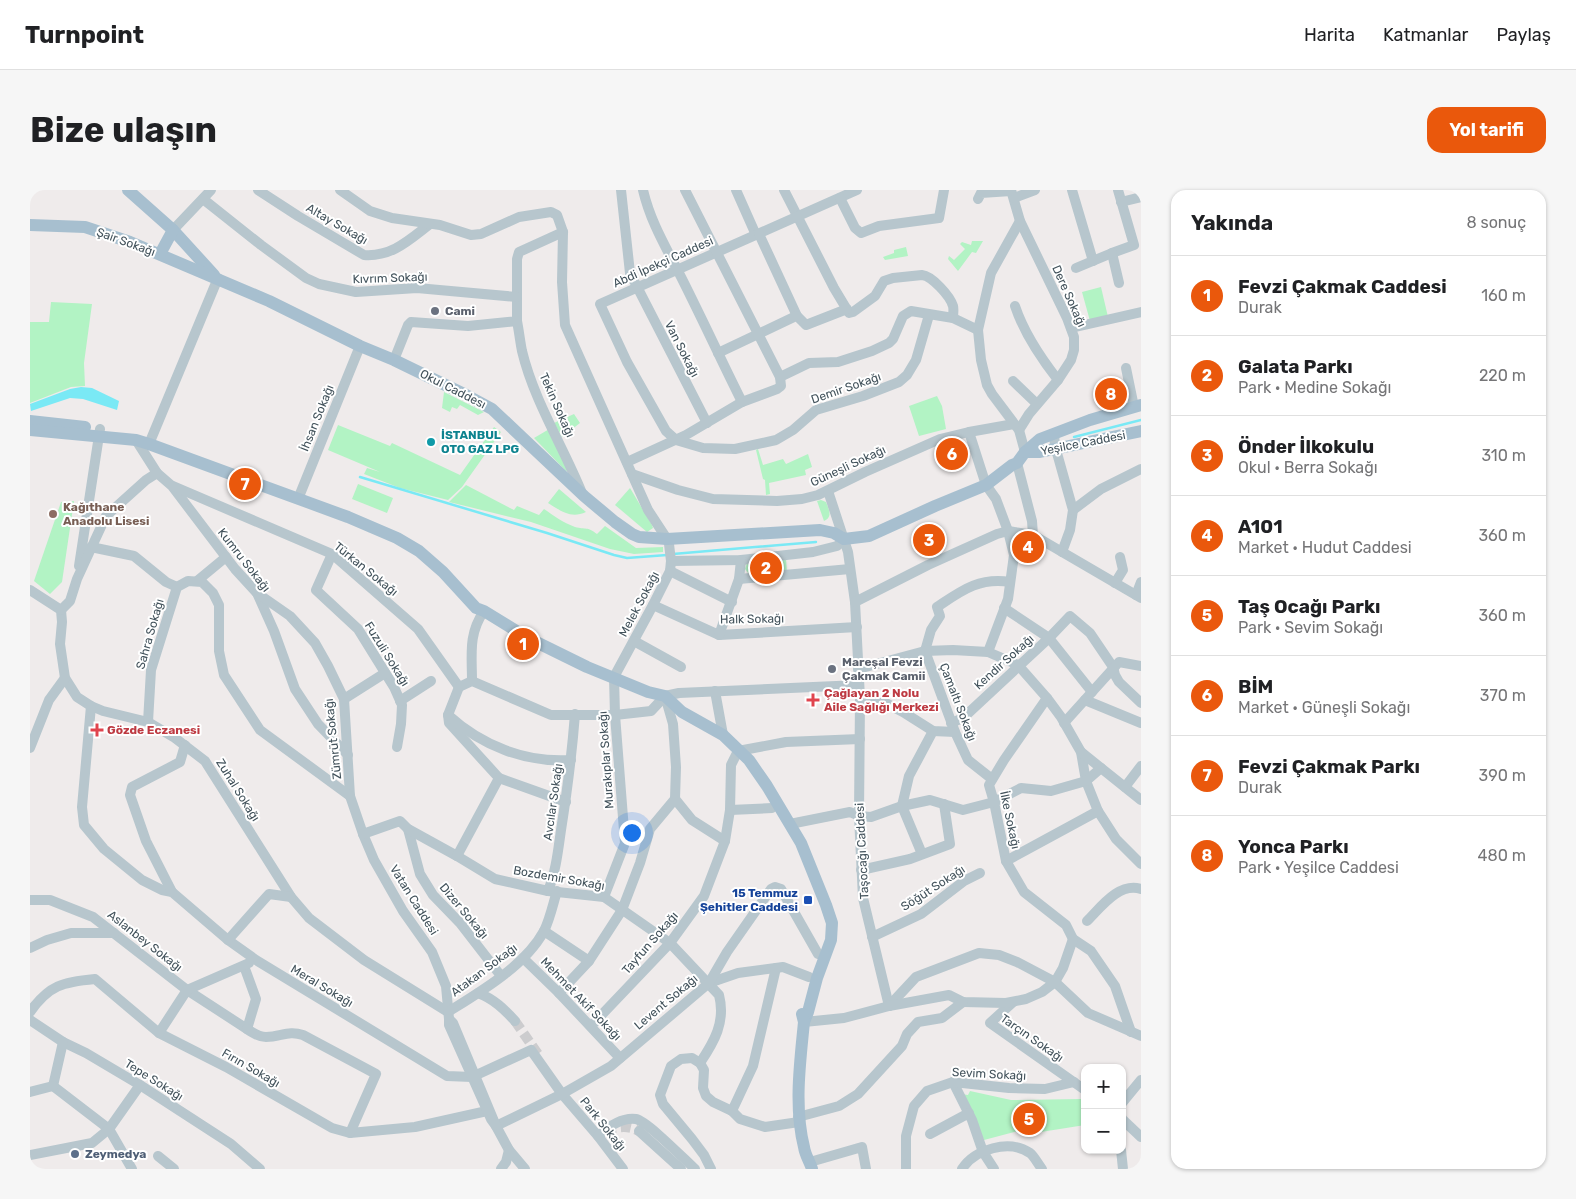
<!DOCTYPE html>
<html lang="tr">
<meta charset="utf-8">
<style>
:root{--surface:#fff;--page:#f6f6f6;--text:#202124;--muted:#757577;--line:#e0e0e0;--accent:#ea580c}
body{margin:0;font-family:Rubik,sans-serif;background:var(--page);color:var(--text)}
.controls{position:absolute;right:15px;bottom:15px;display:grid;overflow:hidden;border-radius:10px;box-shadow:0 1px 4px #0004}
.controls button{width:45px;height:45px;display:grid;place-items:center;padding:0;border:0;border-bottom:1px solid var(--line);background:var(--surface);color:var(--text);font:25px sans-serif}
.you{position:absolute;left:601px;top:642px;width:18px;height:18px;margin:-12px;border:4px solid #fff;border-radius:50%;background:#1a73e8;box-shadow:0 0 0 8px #1a73e833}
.badge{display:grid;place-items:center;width:32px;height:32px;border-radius:50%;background:var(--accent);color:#fff;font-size:16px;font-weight:700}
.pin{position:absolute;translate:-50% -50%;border:2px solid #fff;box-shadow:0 1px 5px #0006}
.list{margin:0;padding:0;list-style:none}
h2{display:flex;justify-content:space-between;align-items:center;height:65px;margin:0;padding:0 20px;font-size:21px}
h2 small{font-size:16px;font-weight:400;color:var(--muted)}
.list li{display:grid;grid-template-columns:32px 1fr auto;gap:15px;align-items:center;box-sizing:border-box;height:80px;padding:0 20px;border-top:1px solid var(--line)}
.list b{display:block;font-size:19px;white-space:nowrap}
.list p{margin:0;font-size:16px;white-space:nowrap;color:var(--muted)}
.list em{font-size:16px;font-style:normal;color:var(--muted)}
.map{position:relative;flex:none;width:1111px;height:979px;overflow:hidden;border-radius:15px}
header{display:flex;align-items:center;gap:30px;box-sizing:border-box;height:70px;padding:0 25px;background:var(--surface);border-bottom:1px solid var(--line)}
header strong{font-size:24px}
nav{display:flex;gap:28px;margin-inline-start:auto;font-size:18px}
.intro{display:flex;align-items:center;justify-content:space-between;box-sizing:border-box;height:120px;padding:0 30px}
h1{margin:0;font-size:35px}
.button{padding:12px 22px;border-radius:15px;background:var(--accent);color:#fff;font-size:18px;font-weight:700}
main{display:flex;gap:30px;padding:0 30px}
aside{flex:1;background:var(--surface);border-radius:15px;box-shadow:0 1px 4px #0004}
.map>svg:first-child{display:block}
.green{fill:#b2f3c4}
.water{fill:#7ae9f5}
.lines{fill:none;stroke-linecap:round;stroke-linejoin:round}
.stream{stroke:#7ae9f5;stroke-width:2.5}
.minor-tunnel{stroke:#ccccce;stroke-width:10;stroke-dasharray:10 5;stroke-linecap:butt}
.minor{stroke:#b7c6cd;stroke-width:10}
.major{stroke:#a7bfcf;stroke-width:12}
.worship-dot{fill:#6b7280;stroke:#fff;stroke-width:2}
.culture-dot{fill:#0f9aa8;stroke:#fff;stroke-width:2}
.education-dot{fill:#8d6e63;stroke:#fff;stroke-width:2}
.health-dot{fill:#e0444e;stroke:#fff;stroke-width:2}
.transit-dot{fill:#1a4fb4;stroke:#fff;stroke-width:2}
.service-dot{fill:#5c6f8a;stroke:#fff;stroke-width:2}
.labels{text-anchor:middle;stroke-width:4;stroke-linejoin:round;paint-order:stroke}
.street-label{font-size:12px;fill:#42525b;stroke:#fff}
.worship-label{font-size:12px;font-weight:bold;fill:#5b616d;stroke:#fff;text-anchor:start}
.culture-label{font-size:12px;font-weight:bold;fill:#0d838f;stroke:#fff;text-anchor:start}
.education-label{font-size:12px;font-weight:bold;fill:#785e54;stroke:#fff;text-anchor:start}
.health-label{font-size:12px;font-weight:bold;fill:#be3a42;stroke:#fff;text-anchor:start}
.transit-label{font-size:12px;font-weight:bold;fill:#164399;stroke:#fff;text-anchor:end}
.service-label{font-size:12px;font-weight:bold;fill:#4e5e75;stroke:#fff;text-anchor:start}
</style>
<header>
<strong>Turnpoint</strong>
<nav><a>Harita</a><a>Katmanlar</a><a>Paylaş</a></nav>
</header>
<div class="intro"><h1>Bize ulaşın</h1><a class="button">Yol tarifi</a></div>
<main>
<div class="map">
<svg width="1111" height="979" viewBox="0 0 1111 979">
<rect width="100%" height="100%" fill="#efebeb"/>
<g class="green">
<polygon points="942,51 953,51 946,63 942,62 928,81 918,69 919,66 924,70 935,59 930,54 932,52 941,55"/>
<polygon points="876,57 878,66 855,70 853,67 864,63 864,60"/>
<polygon points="1071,97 1078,127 1060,131 1052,102"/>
<polygon points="21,112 62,114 54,173 55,196 41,197 0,213 0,132 19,132"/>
<polygon points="1091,192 1095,209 1069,217 1067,200"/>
<polygon points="414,202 454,222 448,225 430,215 427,219 422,217 420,222 412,218"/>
<polygon points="907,206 912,216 916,239 889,246 879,216"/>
<polygon points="544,224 550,233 532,247 524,233"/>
<polygon points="308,235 360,256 362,253 430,285 464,237 471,242 432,297 418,310 370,298 334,284 337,278 350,282 298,260"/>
<polygon points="521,238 539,280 536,281 504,248"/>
<polygon points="728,259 733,275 753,269 756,274 778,264 782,277 775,280 776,285 739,293 740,304 736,305 735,290 733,289 726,260"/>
<polygon points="328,294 363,308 357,323 322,309"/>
<path d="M436,295L484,320L487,316L509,325L514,319C524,326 534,333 545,337C556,340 557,336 567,344L575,336L606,358L633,357V362L604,364L580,359L501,332L419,312Z"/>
<polygon points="600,298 622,335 623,338 617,342 585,315"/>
<path d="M529,299L556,322C541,329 531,321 518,313Z"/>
<path d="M791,310L796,312C799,320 803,327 794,331L787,311Z"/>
<polygon points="44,311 32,392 20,404 4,391 31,312"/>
<polygon points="756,369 757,382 719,384 715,379 717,373"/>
<polygon points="940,901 981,910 1051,909 1055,911 1055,935 992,945 988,941 954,950 931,904 938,905"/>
</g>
<polygon class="water" points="51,197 62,198 89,211 87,220 53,209 40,208 1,221 0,214 40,199"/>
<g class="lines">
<g class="stream">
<polyline points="1044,247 1111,230"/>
<polyline points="330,287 517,343 584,365 597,368 637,365"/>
<polyline points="643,364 786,352"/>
</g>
<g class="minor-tunnel">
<polyline points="485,831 510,867"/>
<path d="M576,940C588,937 598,935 609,941"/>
</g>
<g class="minor">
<path d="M228,0L268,26L334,65C362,67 379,50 400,34"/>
<polyline points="310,0 340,21 362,28 410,35 441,45 451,44 489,27 521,22 527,25 533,42 489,62 487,69 487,131 438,136 381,132 378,135 364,170"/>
<polyline points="591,0 600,83 677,233"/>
<path d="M613,0C620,30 634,54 648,81C670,124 690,168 712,212"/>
<polyline points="706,0 726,45"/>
<path d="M754,0L804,98L819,123L823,122L845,106L854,91L863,88L892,85C902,86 920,106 923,116C924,120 923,124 923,128"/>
<polyline points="827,0 570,114 597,172 636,241 646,250 673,258 705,259 746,250 763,240 786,220 833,206 869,192 877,185 886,170 899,125"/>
<polyline points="981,0 990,31 1037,128 1044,147 1044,160 1041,170 1028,190 999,224 989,240"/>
<polyline points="1042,0 1063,71"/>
<polyline points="1088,0 1104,55 1082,63 1089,93"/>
<polyline points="810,8 825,38 831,43 849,36 909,28 914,0"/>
<polyline points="984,8 1005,0"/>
<polyline points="173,9 231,55 276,88 289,94 326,102 387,98 487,107"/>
<polyline points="948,9 951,3 981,1"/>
<polyline points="1091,12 1111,7"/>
<polyline points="143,40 181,0"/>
<polyline points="533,42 532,92 535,135 618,320 637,349 639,354 641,371 640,381 623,415 584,487 585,525 595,653 574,707"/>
<polyline points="729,44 767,126"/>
<polyline points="1046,78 1082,63"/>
<path d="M985,116C994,143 1010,167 1028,190"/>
<path d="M487,131C489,141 490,151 492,161C504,211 533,256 552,303"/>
<polyline points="1041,138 1111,122"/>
<polyline points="948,140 951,170 957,195 962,204 989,240 995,262"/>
<polyline points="688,163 764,127 767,126 776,135 817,119"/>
<polyline points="1096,178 1104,217"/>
<polyline points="750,187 779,173 808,172 842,161 859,153 863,149 873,126 881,121 923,128 948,140 961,83 990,31"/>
<polyline points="983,191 1007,214"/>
<polyline points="939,242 956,295 966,309 978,341 984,365 978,409 958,462"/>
<polyline points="1024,244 1025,256 1043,320 1040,340 1032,362"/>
<polyline points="106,250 127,283 142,296 205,379 227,403 244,441 265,499 288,534 318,565"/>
<polyline points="119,254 188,88"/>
<polyline points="597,272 656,245 712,212 747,199 751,196 750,187 655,0"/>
<polyline points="987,273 1002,331 1003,345"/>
<polyline points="602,284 648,300 683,309 747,311 772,309 788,305 835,282 910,249 939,242 984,234"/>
<polyline points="143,296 302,364 388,439 429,497"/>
<polyline points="798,301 818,362 825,412 830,508 829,626 833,708 859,816"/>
<polyline points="268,309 330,156"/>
<polyline points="1043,320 1071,299 1111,279"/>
<polyline points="61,357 104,366 136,392 147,397"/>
<polyline points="302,364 286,400 328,439 364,497 372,515 371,534 367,557"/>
<polyline points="641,371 711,370 783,362 807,356 814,349"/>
<polyline points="49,376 70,239"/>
<polyline points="640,381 702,412"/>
<polyline points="709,389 820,379"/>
<polyline points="167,391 196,367"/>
<polyline points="1085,393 1093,380 1090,367"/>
<polyline points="0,400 31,420 32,432 30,454 35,488 47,507 61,516 73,521 118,532 145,548 175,571 261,707 279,728 334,770 418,822"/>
<polyline points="227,403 260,426 285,453 298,476 314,509 320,606 333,644 344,670 373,721 402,762 416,796 419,829"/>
<polyline points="1106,405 1111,392"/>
<polyline points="825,412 898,375 967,344 978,341 1003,345 1111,408"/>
<polyline points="623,415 689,445 827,437"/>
<polyline points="974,418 1019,448 1062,502"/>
<polyline points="31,420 40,411 47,389 76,326 116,290 127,283"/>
<polyline points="689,445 709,389 711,370"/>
<polyline points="604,451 651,477"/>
<polyline points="895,461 925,542 938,570 962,589"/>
<path d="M895,461L901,440L910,426L907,417C931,401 949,387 980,392"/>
<polyline points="828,479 895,461 923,460 958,462 988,475 1017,508 1031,527 1051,562 1056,591 1068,621 1086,649 1111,674"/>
<path d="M442,491C442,465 438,444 454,421"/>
<polyline points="429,497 442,491 521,525 585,525 621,521 635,506"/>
<polyline points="429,497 418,525 419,533 469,588"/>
<polyline points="685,501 693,545"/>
<polyline points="635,506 649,503 829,495"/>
<polyline points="830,508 850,510 873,522 903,541 925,542"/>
<polyline points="1017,508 974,570 959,595 964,612 976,671 994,702 1036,735 1043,749 1061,761 1085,796 1101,842"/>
<polyline points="314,509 355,483"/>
<polyline points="1055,510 1111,533"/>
<polyline points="370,511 401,491"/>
<polyline points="61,516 52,617 54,635 74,659 112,690 132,700 142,702 198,750 226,770 417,886 442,887 501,860 532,904 568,946 593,979"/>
<path d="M418,525C452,556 496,573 541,570"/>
<polyline points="118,532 121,480 147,397 158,391 172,392 183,403 189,415 189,461 194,485 230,540 320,606"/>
<polyline points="921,533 933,528 1019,448 1040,426 1060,443 1083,477 1085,485 1089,492 1111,513"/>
<polyline points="1034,533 1089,472 1111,476"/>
<polyline points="0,558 19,510 35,488"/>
<polyline points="1051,562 1111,610"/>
<polyline points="1095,597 1111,576"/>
<polyline points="645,609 662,630 695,651"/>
<polyline points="700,620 742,618"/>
<polyline points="760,634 820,622 829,626 841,627 872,616 900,610 933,620 964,612 991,598 1021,601 1056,591 1071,578"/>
<polyline points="378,639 390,684 403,705 430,733 471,786"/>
<path d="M333,644L370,631L378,639L427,666L465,689L518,701L574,707L640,753L689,805C696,832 684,852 670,873"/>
<polyline points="892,664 872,616 879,586 903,541"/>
<polyline points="427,666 469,588 536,612"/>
<polyline points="976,671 1068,621"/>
<polyline points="831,680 880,669 920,654 914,614"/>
<path d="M518,701C526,681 528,661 531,640C537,602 542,563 545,524"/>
<polyline points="142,702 116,651 100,605 102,597 150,572 155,555"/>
<polyline points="0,710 20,710 63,727 157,800 217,839 226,809 214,776"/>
<path d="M1057,731C1071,717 1089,692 1111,699"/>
<polyline points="514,741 559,771"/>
<polyline points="842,747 891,724 934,691 950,683"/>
<polyline points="198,750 239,704 261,707"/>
<polyline points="0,758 17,750 41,743 84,743"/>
<polyline points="493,768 529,803 590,868"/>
<polyline points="679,793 708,783 753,777 779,787"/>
<path d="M448,803C464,809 474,819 485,831"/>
<polyline points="529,803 559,771 592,720 610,673 620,639 645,609 646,577 643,534 635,506"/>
<polyline points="982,813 960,833 1055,900"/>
<polyline points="859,816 886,787 949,763 969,765 987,772 1025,792 1058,823 1111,846"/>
<path d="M0,822C19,795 33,792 65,789L129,843L196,877L302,938L320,943L385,937L457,921"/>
<path d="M418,822C450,802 495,776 514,741C520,729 523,714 527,701"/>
<polyline points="0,830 33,852 56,863 110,895 201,954 230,979"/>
<polyline points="774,832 814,828 859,816 919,805 933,812 976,813 996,809 1012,802 1025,792 1033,778 1043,749"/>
<polyline points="561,836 640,753 674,706 695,651 700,620 701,575 708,561 756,552 830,549"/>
<path d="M217,839C223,843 229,847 236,847C251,847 258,840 273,845L346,884L320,943"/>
<polyline points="129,843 157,800 219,773"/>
<polyline points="923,892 942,930 953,962 964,979"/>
<polyline points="23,896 79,939 102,979"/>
<polyline points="23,896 33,852"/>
<polyline points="0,902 23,896"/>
<polyline points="1092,913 1111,890"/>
<polyline points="702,921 723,876 746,778"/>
<polyline points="768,927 809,916 828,904 872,856 877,844 888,832 912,828 933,812"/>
<polyline points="1092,929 1111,947"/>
<polyline points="466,936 532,904 581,876 679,793 697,762 741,699 745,697 751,699 788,764"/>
<polyline points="466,936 461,929 419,835 419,829 423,833 466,936 479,960 495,979"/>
<polyline points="609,941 651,979"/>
<polyline points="900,944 939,923"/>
<path d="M568,946C578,937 592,927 606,929C617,931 655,970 665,979"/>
<polyline points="1091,960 1093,979"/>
<polyline points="0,965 62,953 79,939 110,895"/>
<polyline points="128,966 144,979"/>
<polyline points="780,972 832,957 836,979"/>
<polyline points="471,979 476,972 479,960"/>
<polyline points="681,979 674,965 662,949 633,914 630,905 641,876 651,869 662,868 670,873 674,880 673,898 676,906 683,912 702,921 710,929 735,937 769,932"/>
<polyline points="876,979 876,946 884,916 897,901 923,892 979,898 1015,899 1044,892"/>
<path d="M932,979C945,959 979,949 1000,963C1004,966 1008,974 1012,979"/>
</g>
<g class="major">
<polyline points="98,0 143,40 184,85"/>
<polyline points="0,35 55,37 100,52 239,111 330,156 364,170 436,205 462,219 554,306 585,332 602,344 609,347 637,349 790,340 804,343 814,349 839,346 905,316 956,295 982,275 987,273 995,262 1010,249 1060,230 1111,215"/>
<polyline points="130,64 143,40"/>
<polyline points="0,231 55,237"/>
<polyline points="0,240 106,250 119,254 318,327 367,348 389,361 413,382 446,418 454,421 498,448 557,477 618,502 635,506 652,522 693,545 719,570 737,596 771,653 796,715 802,733 801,750 787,788 778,822 774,832"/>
<polyline points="995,262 1010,262 1111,241"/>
<path d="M772,824L774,832C770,873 764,917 774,957C775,965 780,972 782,979"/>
</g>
</g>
<g class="worship-dot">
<circle cx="405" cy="121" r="5"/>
<circle cx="802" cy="479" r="5"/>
</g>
<circle class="culture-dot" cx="401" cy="252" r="5"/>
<circle class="education-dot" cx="23" cy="324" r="5"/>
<g class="health-dot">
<path d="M780.5 502.5h5v5h5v5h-5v5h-5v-5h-5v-5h5z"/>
<path d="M64.5 532.5h5v5h5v5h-5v5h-5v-5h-5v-5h5z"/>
</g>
<rect class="transit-dot" x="773" y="705" width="10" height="10" rx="2.5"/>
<circle class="service-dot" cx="45" cy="964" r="5"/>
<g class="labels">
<g class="street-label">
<text transform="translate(307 34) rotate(30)" y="4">Altay Sokağı</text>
<text transform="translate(96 52) rotate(20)" y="4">Şair Sokağı</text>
<text transform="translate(633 72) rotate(-24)" y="4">Abdi İpekçi Caddesi</text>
<text transform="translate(360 88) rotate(-2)" y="4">Kıvrım Sokağı</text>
<text transform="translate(1039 106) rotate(66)" y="4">Dere Sokağı</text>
<text transform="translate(652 159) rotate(63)" y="4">Van Sokağı</text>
<text transform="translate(816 198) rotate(-19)" y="4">Demir Sokağı</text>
<text transform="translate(423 199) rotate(27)" y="4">Okul Caddesı</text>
<text transform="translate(527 215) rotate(66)" y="4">Tekin Sokağı</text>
<text transform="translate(287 228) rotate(-68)" y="4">İhsan Sokağı</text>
<text transform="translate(1053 253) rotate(-11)" y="4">Yeşilce Caddesi</text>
<text transform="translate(818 276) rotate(-25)" y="4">Güneşli Sokağı</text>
<text transform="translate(214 370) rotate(52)" y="4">Kumru Sokağı</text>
<text transform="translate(336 379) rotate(39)" y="4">Türkan Sokağı</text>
<text transform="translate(609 414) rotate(-62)" y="4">Melek Sokağı</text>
<text transform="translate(722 429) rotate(-1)" y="4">Halk Sokağı</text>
<text transform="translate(120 444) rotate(-74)" y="4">Sahra Sokağı</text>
<text transform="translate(357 464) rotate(58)" y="4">Fuzuli Sokağı</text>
<text transform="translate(974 472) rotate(-42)" y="4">Kendir Sokağı</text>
<text transform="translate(928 512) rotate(69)" y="4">Çamaltı Sokağı</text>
<text transform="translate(303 549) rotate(-96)" y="4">Zümrüt Sokağı</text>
<text transform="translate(576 570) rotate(-94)" y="4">Murakıplar Sokağı</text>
<text transform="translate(208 600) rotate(58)" y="4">Zuhal Sokağı</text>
<text transform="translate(523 612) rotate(-82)" y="4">Avcılar Sokağı</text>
<text transform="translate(980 630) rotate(78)" y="4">İlke Sokağı</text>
<text transform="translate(832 661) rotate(-93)" y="4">Taşocağı Caddesi</text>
<text transform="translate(529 688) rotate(10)" y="4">Bozdemir Sokağı</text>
<text transform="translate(903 698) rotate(-33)" y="4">Söğüt Sokağı</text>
<text transform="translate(384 710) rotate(58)" y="4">Vatan Caddesi</text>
<text transform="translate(434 721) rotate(50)" y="4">Dizer Sokağı</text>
<text transform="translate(115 751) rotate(38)" y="4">Aslanbey Sokağı</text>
<text transform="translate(620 753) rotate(-49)" y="4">Tayfun Sokağı</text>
<text transform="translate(454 780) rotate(-37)" y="4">Atakan Sokağı</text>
<text transform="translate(292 796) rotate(31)" y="4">Meral Sokağı</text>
<text transform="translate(551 809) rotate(46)" y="4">Mehmet Akif Sokağı</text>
<text transform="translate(636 812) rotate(-40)" y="4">Levent Sokağı</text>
<text transform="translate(1002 848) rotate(35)" y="4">Tarçın Sokağı</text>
<text transform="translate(221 878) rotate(30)" y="4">Fırın Sokağı</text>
<text transform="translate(959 884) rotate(3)" y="4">Sevim Sokağı</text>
<text transform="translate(124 890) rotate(32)" y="4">Tepe Sokağı</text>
<text transform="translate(573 934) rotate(51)" y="4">Park Sokağı</text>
</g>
<g class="worship-label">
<text x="415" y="125">Cami</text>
<text x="812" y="476">Mareşal Fevzi<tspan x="812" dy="14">Çakmak Camii</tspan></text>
</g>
<g class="culture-label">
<text x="411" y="249">İSTANBUL<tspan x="411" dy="14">OTO GAZ LPG</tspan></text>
</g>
<g class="education-label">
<text x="33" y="321">Kağıthane<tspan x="33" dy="14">Anadolu Lisesi</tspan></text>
</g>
<g class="health-label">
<text x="794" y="507">Çağlayan 2 Nolu<tspan x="794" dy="14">Aile Sağlığı Merkezi</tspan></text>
<text x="77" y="544">Gözde Eczanesi</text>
</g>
<g class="transit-label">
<text x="768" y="707">15 Temmuz<tspan x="768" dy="14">Şehitler Caddesi</tspan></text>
</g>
<g class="service-label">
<text x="55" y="968">Zeymedya</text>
</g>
</g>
</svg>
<div class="controls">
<button>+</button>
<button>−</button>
</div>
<div class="you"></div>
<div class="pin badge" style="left:493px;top:454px">1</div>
<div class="pin badge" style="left:736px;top:378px">2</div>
<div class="pin badge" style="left:899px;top:350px">3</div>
<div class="pin badge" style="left:998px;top:357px">4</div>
<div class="pin badge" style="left:999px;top:929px">5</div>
<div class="pin badge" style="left:922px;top:264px">6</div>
<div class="pin badge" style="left:215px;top:294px">7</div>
<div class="pin badge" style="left:1081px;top:204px">8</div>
</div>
<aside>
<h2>Yakında<small>8 sonuç</small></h2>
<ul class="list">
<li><span class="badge">1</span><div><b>Fevzi Çakmak Caddesi</b><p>Durak</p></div><em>160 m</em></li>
<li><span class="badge">2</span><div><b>Galata Parkı</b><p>Park · Medine Sokağı</p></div><em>220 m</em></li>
<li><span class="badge">3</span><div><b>Önder İlkokulu</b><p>Okul · Berra Sokağı</p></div><em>310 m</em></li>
<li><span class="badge">4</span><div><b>A101</b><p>Market · Hudut Caddesi</p></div><em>360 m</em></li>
<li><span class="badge">5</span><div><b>Taş Ocağı Parkı</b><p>Park · Sevim Sokağı</p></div><em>360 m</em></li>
<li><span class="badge">6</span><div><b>BİM</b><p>Market · Güneşli Sokağı</p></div><em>370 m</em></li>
<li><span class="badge">7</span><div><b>Fevzi Çakmak Parkı</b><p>Durak</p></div><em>390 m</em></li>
<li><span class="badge">8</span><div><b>Yonca Parkı</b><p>Park · Yeşilce Caddesi</p></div><em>480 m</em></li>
</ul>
</aside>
</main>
